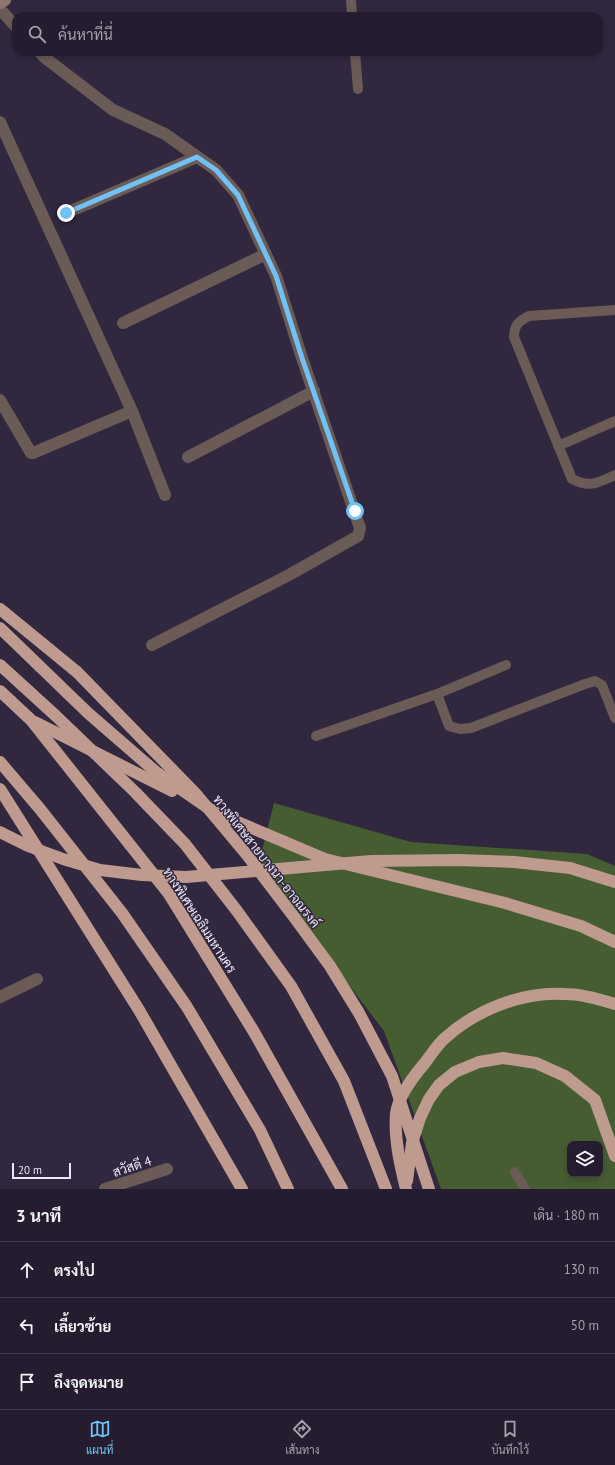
<!DOCTYPE html>
<html lang="th">
<meta charset="utf-8">
<style>
:root{--surface:#251d2f;--page:#312a3b;--text:#f1f3f6;--muted:#a3a2aa;--line:#423b4b;--accent:#72c1f5}
body{margin:0;font-family:"PT Sans",Sarabun,sans-serif;background:var(--page);color:var(--text)}
.controls{position:absolute;right:12px;bottom:12px;display:grid;overflow:hidden;border-radius:8px;box-shadow:0 2px 6px #0003}
.controls button{width:36px;height:36px;display:grid;place-items:center;padding:0;border:0;border-bottom:1px solid var(--line);background:var(--surface);color:var(--text);font:20px sans-serif}
.scale{position:absolute;left:12px;bottom:10px;width:59px;box-sizing:border-box;padding-left:4px;border:2px solid #ece6f6;border-top:0;font-size:11px;line-height:14px;white-space:nowrap;color:#ece6f6;-webkit-text-stroke:3px #31273f;paint-order:stroke}
.stop{position:absolute;width:12px;height:12px;margin:-9px;border:3px solid #72c1f5;border-radius:50%;background:#fff}
.stop.end{background:#72c1f5;border-color:#fff;box-shadow:0 1px 4px #0008}
.list{margin:0;padding:0;list-style:none}
h2{display:flex;justify-content:space-between;align-items:center;height:52px;margin:0;padding:0 16px;font-size:17px}
h2 small{font-size:13px;font-weight:400;color:var(--muted)}
.list li{display:grid;grid-template-columns:26px 1fr auto;gap:12px;align-items:center;box-sizing:border-box;height:56px;padding:0 16px;border-top:1px solid var(--line)}
.list b{display:block;font-size:15px;white-space:nowrap}
.list em{font-size:13px;font-style:normal;color:var(--muted)}
.icon{flex:none;width:22px;height:22px;fill:none;stroke:currentColor;stroke-width:2;stroke-linecap:round;stroke-linejoin:round}
.map{position:relative;flex:none;width:615px;height:1189px;overflow:hidden}
.search{position:absolute;background:var(--surface);box-shadow:0 2px 6px #0003;left:12px;right:12px;top:12px;height:44px;display:flex;align-items:center;gap:10px;box-sizing:border-box;padding:0 14px;border-radius:12px;color:var(--muted);font-size:15px}
.sheet{height:220px;background:var(--surface)}
nav{display:flex;justify-content:space-around;align-items:center;box-sizing:border-box;height:56px;border-top:1px solid var(--line);background:var(--surface);font-size:11px;color:var(--muted)}
nav a{display:grid;justify-items:center;gap:2px}
nav .on{color:var(--accent)}
.map>svg:first-child{display:block}
.green{fill:#455d31;fill-rule:evenodd}
.lines{fill:none;stroke-linecap:round;stroke-linejoin:round}
.lane{stroke:#6a5b56;stroke-width:10}
.street{stroke:#6a5b56;stroke-width:12}
.secondary{stroke:#8c756e;stroke-width:12}
.highway{stroke:#be9a8f;stroke-width:12}
.highway-bridge{stroke:#be9a8f;stroke-width:12}
.route{stroke:#72c1f5;stroke-width:5}
.labels{text-anchor:middle;stroke-width:3;stroke-linejoin:round;paint-order:stroke}
.street-label{font-size:13px;fill:#ece6f6;stroke:#31273f}
</style>
<div class="map">
<svg width="615" height="1189" viewBox="0 0 615 1189">
<rect width="100%" height="100%" fill="#31273f"/>
<path class="green" d="M274,803L411,842L587,854L615,866V1189H441L384,1031L258,866ZM570,1144H600V1174H570Z"/>
<g class="lines">
<g class="lane">
<polyline points="351,0 352,16"/>
<polyline points="355,52 358,89"/>
<path d="M615,310L529,316C519,321 514,325 514,337L572,479C590,488 597,483 615,475"/>
<polyline points="558,446 615,421"/>
<polyline points="506,665 437,694 449,726 460,729 471,728 585,684 595,681 602,685 615,718"/>
<polyline points="316,736 437,694"/>
<polyline points="515,1172 525,1189"/>
</g>
<g class="street">
<polyline points="0,9 16,27"/>
<polyline points="40,52 44,57 113,110 165,134 216,170 238,195 276,276 302,358 360,528 358,536 289,575 152,645"/>
<polyline points="0,122 132,411 165,495"/>
<polyline points="66,213 197,157"/>
<polyline points="123,323 266,254"/>
<polyline points="0,400 31,453 33,453 132,411"/>
<polyline points="188,457 314,391"/>
<polyline points="0,997 37,979"/>
<polyline points="105,1189 167,1169"/>
</g>
<polyline class="secondary" points="0,3 5,0"/>
<g class="highway">
<polyline points="0,628 88,713 156,772 214,812 325,859 505,903 581,926 615,942"/>
<polyline points="0,691 31,720 169,894 254,1032 342,1189"/>
<polyline points="35,722 172,791"/>
<polyline points="0,762 40,809 122,913 187,1007 260,1130 288,1189"/>
<polyline points="0,789 139,1010 242,1189"/>
<polyline points="570,868 615,882"/>
<polyline points="407,1181 412,1143 420,1118 429,1099 439,1085 455,1072 479,1062 503,1058 536,1063 565,1076 595,1100 615,1156"/>
<path d="M406,1189C400,1165 394,1138 396,1114C398,1096 413,1077 424,1064C431,1055 437,1045 445,1038C476,1010 523,991 565,994C582,994 599,999 615,1004"/>
</g>
<g class="highway-bridge">
<polyline points="0,609 77,672 196,794 247,855 294,917 330,966 359,1013 392,1076 429,1189"/>
<polyline points="0,665 56,716 135,792 185,844 237,911 291,986 344,1081 386,1189"/>
<polyline points="0,832 28,846 63,859 100,870 142,875 186,877 371,861 458,860 514,862 570,868"/>
</g>
</g>
<g class="lines">
<polyline class="route" points="66,213 197,157 216,170 238,195 276,276 302,358 355,511"/>
</g>
<g class="labels">
<g class="street-label">
<text transform="translate(267 861) rotate(52)" y="5">ทางพิเศษสายบางนา-อาจณรงค์</text>
<text transform="translate(200 920) rotate(57)" y="5">ทางพิเศษเฉลิมมหานคร</text>
<text transform="translate(132 1166) rotate(-18)" y="5">สวัสดี 4</text>
</g>
</g>
</svg>
<div class="controls">
<button><svg class="icon" aria-label="layers" viewBox="0 0 24 24"><path d="M12 4l9 5-9 5-9-5zM3 14l9 5 9-5"/></svg></button>
</div>
<div class="scale">20 m</div>
<div class="stop" style="left:355px;top:511px"></div>
<div class="stop end" style="left:66px;top:213px"></div>
<div class="search"><svg class="icon" aria-label="search" viewBox="0 0 24 24"><circle cx="10" cy="10" r="6"/><path d="M15 15l6 6"/></svg>ค้นหาที่นี่</div>
</div>
<section class="sheet">
<h2>3 นาที<small>เดิน · 180 m</small></h2>
<ul class="list">
<li><svg class="icon" aria-label="ahead" viewBox="0 0 24 24"><path d="M12 20V5M6 11l6-6 6 6"/></svg><div><b>ตรงไป</b></div><em>130 m</em></li>
<li><svg class="icon" aria-label="left" viewBox="0 0 24 24"><path d="M17 20v-9H6M10 6l-5 5 5 5"/></svg><div><b>เลี้ยวซ้าย</b></div><em>50 m</em></li>
<li><svg class="icon" aria-label="arrive" viewBox="0 0 24 24"><path d="M6 21V4h12l-3 4 3 4H6"/></svg><div><b>ถึงจุดหมาย</b></div></li>
</ul>
</section>
<nav>
<a class="on"><svg class="icon" aria-label="map" viewBox="0 0 24 24"><path d="M3 6l6-2 6 2 6-2v14l-6 2-6-2-6 2zM9 4v14M15 6v14"/></svg>แผนที่</a>
<a><svg class="icon" aria-label="directions" viewBox="0 0 24 24"><path d="M12 3l9 9-9 9-9-9zM9 14v-3h6M13 9l2 2-2 2"/></svg>เส้นทาง</a>
<a><svg class="icon" aria-label="saved" viewBox="0 0 24 24"><path d="M7 4h10v16l-5-4-5 4z"/></svg>บันทึกไว้</a>
</nav>
